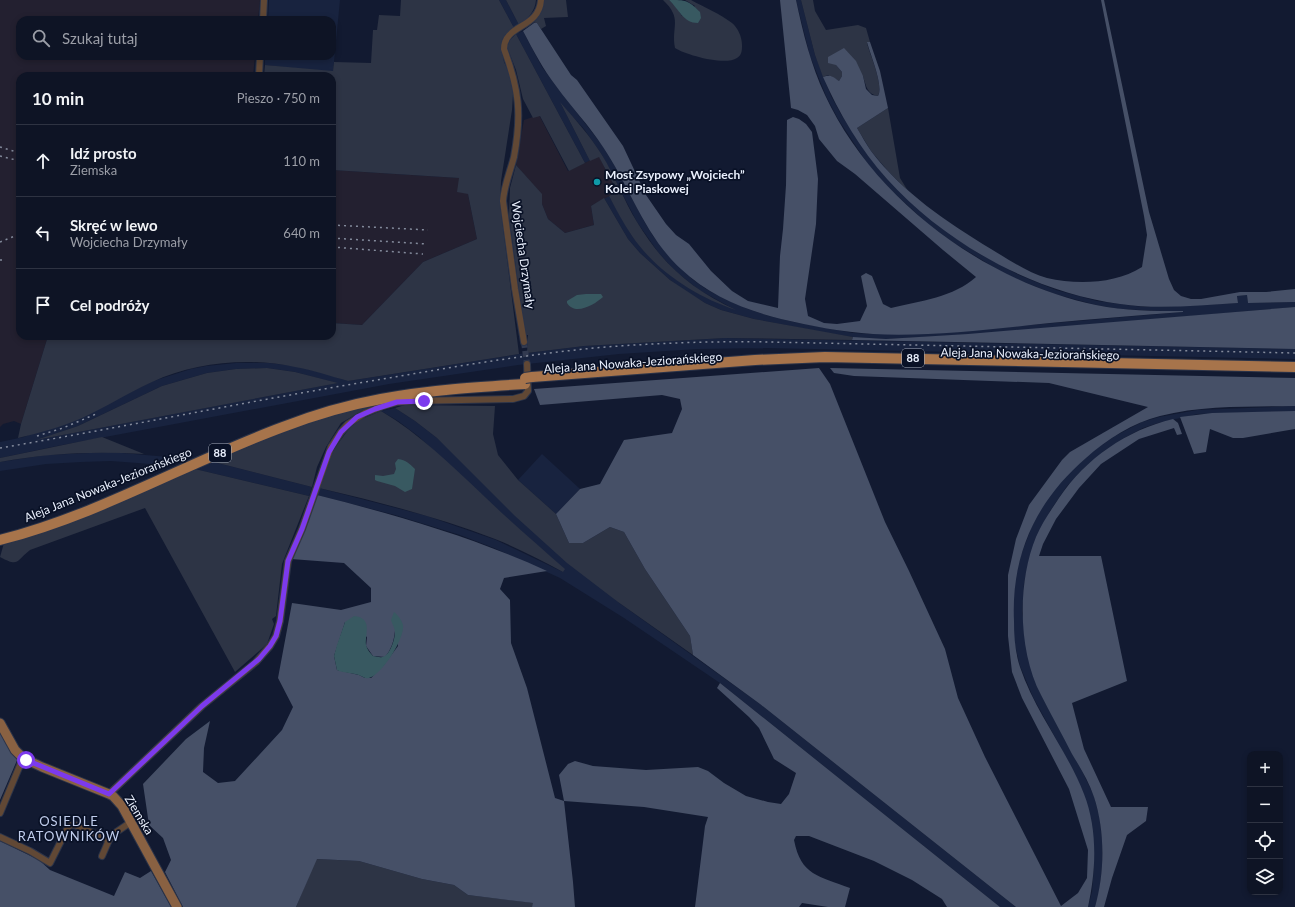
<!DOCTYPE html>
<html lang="pl">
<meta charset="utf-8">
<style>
:root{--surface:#0e1425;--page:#171d2d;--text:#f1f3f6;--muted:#9b9ea7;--line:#2e3342}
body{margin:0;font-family:Lato,sans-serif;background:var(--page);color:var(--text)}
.controls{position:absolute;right:12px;bottom:12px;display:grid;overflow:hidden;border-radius:8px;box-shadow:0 2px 6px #0003}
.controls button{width:36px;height:36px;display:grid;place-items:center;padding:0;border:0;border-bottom:1px solid var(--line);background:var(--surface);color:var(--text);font:20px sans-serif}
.stop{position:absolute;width:12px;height:12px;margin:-9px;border:3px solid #7c3aed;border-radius:50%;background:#fff}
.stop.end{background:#7c3aed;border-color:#fff;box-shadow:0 1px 4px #0008}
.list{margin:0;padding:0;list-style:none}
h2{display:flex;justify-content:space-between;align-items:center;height:52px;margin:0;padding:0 16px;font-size:17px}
h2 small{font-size:13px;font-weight:400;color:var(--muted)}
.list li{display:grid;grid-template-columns:26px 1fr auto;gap:12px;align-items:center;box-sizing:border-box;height:72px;padding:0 16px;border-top:1px solid var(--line)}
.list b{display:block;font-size:15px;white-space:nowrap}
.list p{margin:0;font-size:13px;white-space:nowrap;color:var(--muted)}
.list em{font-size:13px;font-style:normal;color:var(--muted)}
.icon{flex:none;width:22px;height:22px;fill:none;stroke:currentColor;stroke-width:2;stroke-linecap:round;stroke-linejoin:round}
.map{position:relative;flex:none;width:1295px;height:907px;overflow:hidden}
.search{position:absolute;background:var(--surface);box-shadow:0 2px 6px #0003;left:16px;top:16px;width:320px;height:44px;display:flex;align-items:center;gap:10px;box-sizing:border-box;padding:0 14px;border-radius:12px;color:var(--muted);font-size:15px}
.panel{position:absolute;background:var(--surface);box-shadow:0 2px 6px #0003;left:16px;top:72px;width:320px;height:268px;border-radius:12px}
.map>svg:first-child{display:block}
.built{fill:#18233f;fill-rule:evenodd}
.industrial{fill:#232030}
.green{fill:#2d3445}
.forest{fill:#465067;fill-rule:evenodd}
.water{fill:#385961}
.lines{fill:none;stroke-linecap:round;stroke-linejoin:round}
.street-tunnel{stroke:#323a50;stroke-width:6;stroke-dasharray:6 3;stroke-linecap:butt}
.street-casing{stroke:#2c3449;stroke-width:8}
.secondary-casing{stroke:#2c3449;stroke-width:11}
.primary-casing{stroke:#2c3449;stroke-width:12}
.street{stroke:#614835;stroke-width:6}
.secondary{stroke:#896142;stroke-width:9}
.primary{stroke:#a7744b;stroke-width:10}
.rail{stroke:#848b9c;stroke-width:1.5;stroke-dasharray:2 4;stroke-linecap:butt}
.primary-bridge-casing{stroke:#2c3449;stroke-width:12;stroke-linecap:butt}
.primary-bridge{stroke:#a7744b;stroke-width:10}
.route{stroke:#7c3aed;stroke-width:5}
.culture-dot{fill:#0f9aa8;stroke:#091126;stroke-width:1.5}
.labels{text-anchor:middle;stroke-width:3.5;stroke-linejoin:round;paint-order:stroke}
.shield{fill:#091126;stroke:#a6adbc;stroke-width:1}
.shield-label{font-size:11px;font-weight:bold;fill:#eaf0fd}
.poi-label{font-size:12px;font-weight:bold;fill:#eaf0fd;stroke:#091126;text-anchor:start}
.street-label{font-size:12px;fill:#eaf0fd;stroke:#091126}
.neighbourhood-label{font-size:13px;letter-spacing:1px;fill:#c0cdec;stroke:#091126}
</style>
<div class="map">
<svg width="1295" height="907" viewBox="0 0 1295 907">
<rect width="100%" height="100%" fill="#121a31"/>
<g class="built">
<polygon points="269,0 340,0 333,72 265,65 265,56 332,56 332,20 268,20"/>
<polygon points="499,0 506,0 519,25 514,28"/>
<polygon points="796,0 801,0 815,55 831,96 842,116 874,163 887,179 954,237 978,253 1019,275 1036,282 1056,290 1097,301 1143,307 1183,306 1238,303 1237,296 1247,295 1248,303 1295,302 1295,307 995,333 886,339 870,338 853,337 822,332 754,319 721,310 705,303 690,294 670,280 640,253 628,239 604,198 609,196 632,236 643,250 672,276 692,290 707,298 732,308 699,290 674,270 658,252 637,222 602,155 584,129 561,104 590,161 585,163 516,34 523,31 542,67 556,86 602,145 616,168 644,221 653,236 692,279 706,289 725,299 748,309 769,316 794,322 853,333 875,334 939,333 1183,312 1120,309 1096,305 1055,294 1016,279 995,268 951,241 928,224 892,191 869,166 838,119 826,96 810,56"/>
<path d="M725,338L1295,349V359L765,348L698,349L619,354L518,365L389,384L57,446L0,458V442L24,437L133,391L153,381L191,369L206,366L236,363H269L295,366L323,373L348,381L519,354L584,346ZM267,368L295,372L337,383L41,439L78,426L162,386L207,373L236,369Z"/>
<polygon points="1295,406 1295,411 1198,414 1158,423 1143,428 1126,437 1104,451 1084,468 1067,486 1050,511 1030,556 1024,583 1022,613 1040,693 1083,773 1094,796 1099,815 1102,839 1102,867 1099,894 1095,907 1088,907 1092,892 1094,866 1084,795 1074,772 1033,697 1020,666 1014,641 1013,613 1015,580 1021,555 1032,526 1045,502 1058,484 1074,468 1096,449 1115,436 1142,422 1159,417 1197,410"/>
<polygon points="395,408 415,421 437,438 618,602 760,704 1016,907 1000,907 720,683 624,618 560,578 494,548 460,535 395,515 317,495 319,488 427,516 496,540 563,572 564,569 510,521 418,436 398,421 381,411"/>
<polygon points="111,452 180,458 164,465 111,461 81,462 46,464 0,471 0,462 20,459 46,455"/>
<polygon points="542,454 580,489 556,514 518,480"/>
<polygon points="210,461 312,487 309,496 195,469"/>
</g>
<g class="industrial">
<polygon points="0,0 260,0 258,20 20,20 20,56 255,56 253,76 20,76 20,336 48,336 21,424 14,421 3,424 0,427"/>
<polygon points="539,115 568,171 599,156 617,192 591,206 594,225 565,233 548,219 542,204 541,194 516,165 524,120"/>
<polygon points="332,170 459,178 468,194 477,239 423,262 362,325 332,323"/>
</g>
<g class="green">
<path d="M401,0H499L514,28L503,38L501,44L504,62L511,77L513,94L512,110L501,181L500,204L519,354L348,381C330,376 313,370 295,367C249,357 195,362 152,382C128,393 106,407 82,418C61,427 40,433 18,438L21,424L48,336H207L208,338L215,336H332V323L362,325L423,262L477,239L468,194L457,192L459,178L332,170V76H285V74L264,76L265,65L333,71L334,62L371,63L373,30H377L379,15L400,16Z"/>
<path d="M506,0H536C535,12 528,18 519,25Z"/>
<polygon points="544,0 566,0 568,17 544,18 546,26 541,29 537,23 534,23 542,11"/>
<path d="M663,0H669L675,5L682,16L695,6L685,0H691C704,7 720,14 732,23C738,28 742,37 742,45C742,50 742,55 737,58C725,66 686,55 675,48C671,26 683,19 663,0Z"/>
<path d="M801,0H813L815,11L826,30L858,25L866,28L870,42L867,43C870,55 884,86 878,96C867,94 866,86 863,76L836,65L842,72V76L839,81L828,75L823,77L815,55Z"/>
<polygon points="516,34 585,163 569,171 540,116 533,118 523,99 516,70 507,47 510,40"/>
<path d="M560,102C575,119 590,136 602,155C615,176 624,201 637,222C663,265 691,289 736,310C696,297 656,271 632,236C623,223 616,209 609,196L617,191L599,157L590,161Z"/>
<polygon points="888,108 900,178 908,191 888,171 871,151 857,128"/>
<polygon points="516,165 542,194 542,204 548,219 565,233 594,225 591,206 604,198 628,239 640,253 670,280 705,303 721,310 754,319 853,337 852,340 725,338 584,346 527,353 528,335 525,335 509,216 510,188"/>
<polygon points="267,368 295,372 338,383 36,440 78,426 162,386 207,373 236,369"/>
<polygon points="374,404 341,423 326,447 317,467 312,487 210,461 304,424"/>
<polygon points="405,405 495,406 493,434 498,455 518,480 556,514 569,543 583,543 610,527 624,532 645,569 690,636 693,655 618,602 567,563 515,516 437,438 415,421 395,408"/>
<path d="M381,411C420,434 452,466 485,497C511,522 538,545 565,569L563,572C541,560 518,548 495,539C438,517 379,502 319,488L334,449L354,422Z"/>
<path d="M102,437L144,454C95,451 48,453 0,462V458Z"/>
<path d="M195,469L309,496L282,564L276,616L272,619L274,624L267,644L235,672L145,508L30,550C15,562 19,567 0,557L4,543Z"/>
<polygon points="316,859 359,861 422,879 454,885 468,895 534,903 532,907 296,907"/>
</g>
<g class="forest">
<path d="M780,0H796C803,33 811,65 825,95C873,199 985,282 1096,305C1125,311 1154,311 1183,311V312C1139,315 1094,319 1050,323C993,329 929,337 873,334C842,332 811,326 781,319C745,310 708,295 681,269C644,235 630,187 603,147C589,125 571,107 556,86C543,69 533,50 523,31L534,23H537L571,75L577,80L623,146L646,195L666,224L676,235L689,244L711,271L732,291L748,301L778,308L780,256L783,229L786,185L787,120L793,117L799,119L806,124L812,132L818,179L816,224L805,299L808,316L824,323L837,324L860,321L867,306L861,276L866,273L872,276L883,304L891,308C920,301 954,297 976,277L943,250L855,174L837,161L819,139L815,126L807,115L798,110L791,108Z"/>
<path d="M1101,0H1104L1149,212L1169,279L1174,290L1181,296L1191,299H1201L1240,292H1266L1295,289V302L1248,303L1247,295L1237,296L1238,303C1199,305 1159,310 1120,304C1033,292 946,244 887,179C860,149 839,113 823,77C831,74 833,77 839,81L842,76V72L836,65L828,63V57L844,48L856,61L863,76L866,89L872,95L878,96C884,86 870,54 867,42H870L880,71L888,108L857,128C862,136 866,144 871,151C903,193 947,222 991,249C1008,259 1028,273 1047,278C1077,285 1115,284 1142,267L1147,235L1144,216Z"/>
<polygon points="1295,307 1295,349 852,340 853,337 886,339 968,334"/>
<path d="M819,368L830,384L885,522L909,571L945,649L958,698L985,757L1061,906L1078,893L1087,878L1088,850L1069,789L1022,698L1012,672L1008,636V575L1016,539L1029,505L1062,460L1070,452L1148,407L1049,383L854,376L834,373L830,368L1295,378V406C1250,407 1204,405 1160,416C1133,423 1107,439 1086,458C1036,501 1011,555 1014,621C1014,636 1015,652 1020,667C1035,712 1067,750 1084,794C1098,830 1096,871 1088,907H1016L760,704L693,655L690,636L645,569L624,532L610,527L583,543H569L556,514L580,489L600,484L624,440L672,433L682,409L680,399L662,395L540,405L534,389Z"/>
<polygon points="1295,411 1295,429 1243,438 1233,438 1210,429 1206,452 1194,454 1180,417 1212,413"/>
<path d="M1173,419L1178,423L1182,434L1177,435L1174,428L1139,439L1101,464L1079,488L1056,519L1043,544L1039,556H1101L1127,681L1072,703L1084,749L1111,807H1148L1146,821L1127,835L1112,878L1104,907H1095C1105,872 1105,831 1094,797C1089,782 1080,767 1072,754C1062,734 1051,715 1041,695C1018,651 1017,583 1036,537C1042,523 1051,510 1059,498C1086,458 1127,430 1173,419Z"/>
<path d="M317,495C396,515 473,537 547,571L504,578L500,589L510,600L511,643L527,688L555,798L564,801L559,775L568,764L575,761L593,766L646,770L698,767L708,771L724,783L746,796L768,802L781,804L789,794L796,773L774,759L759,728L749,717L717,688L720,683L1000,907H947L942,899L912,880L874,861L809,836H796L794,840C801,876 819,876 850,888L845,907H828L802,903L799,907H695L705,826L708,817L644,807L564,801L573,882L575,907H532L533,903L468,895L454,885L422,879L359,861L317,859L296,907H183L165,872L171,860L163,838L149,825L143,784L186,739L210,721L204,748L203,772L218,783L235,781L282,730L293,707L278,678L292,603L341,610L371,602V588L344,563L291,559L298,545ZM345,622L367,637L366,646L373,656L385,657C391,650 394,641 395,631L398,646L383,666L371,678H365L359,675L337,670L334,656Z"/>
<polygon points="0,726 18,758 0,800"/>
<polygon points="0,841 39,860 50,870 114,896 125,872 140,878 151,871 171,907 0,907"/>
</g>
<g class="water">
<path d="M669,0C686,0 688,0 700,12L701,18L698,23C683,23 679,9 669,0Z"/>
<path d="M586,294H601L603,297C594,305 575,316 567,303V301L577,295Z"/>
<path d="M398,459C406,460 410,464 415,469L412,489L405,492L395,486L377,481L375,480V475L383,476L394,474L396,469L395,463Z"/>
<path d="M394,612C398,615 401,619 403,625C405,638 382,675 369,678C365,679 364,677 361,676C353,672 345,674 337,670L334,656L337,645L345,622L354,616C373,618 365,633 366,645C367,649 370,653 373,656C376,656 380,658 382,657C390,656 395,639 395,632C395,628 392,624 391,620Z"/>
</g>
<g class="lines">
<polyline class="street-tunnel" points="524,342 527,364"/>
<defs>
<g id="street">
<polyline points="263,20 264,0"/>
<polyline points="259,76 260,56"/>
<path d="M524,342L515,289L503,201C504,186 510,172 514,157C522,114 519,89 504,49C504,24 539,29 541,0"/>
<polyline points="109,794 202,706 256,662 270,646 276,636 280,621 288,561 302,529 331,447 341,432 348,424 365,413 383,406 397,402 413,401 513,399 524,396 528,391 527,364"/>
<polyline points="0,813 23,758"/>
<polyline points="0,837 30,851 50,863 68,827 71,825 75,825 109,840 112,835 131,822"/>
<polyline points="102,856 109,840"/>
</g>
<polyline id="secondary" points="0,723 15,750 23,758 42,767 109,794 113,796 122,806 177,907"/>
<g id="primary">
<polyline points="532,377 755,360 825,357 1295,367"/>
<path d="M0,540C99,515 188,462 283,427C314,415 348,405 381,399C429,390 477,387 525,384"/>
</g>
</defs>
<use href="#street" class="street-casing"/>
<use href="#secondary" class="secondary-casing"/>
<use href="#primary" class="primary-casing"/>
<use href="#street" class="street"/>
<use href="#secondary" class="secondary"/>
<use href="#primary" class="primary"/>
<g class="rail">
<polyline points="0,147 20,153"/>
<polyline points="0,156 20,161"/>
<polyline points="332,225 428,230"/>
<polyline points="332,238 426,244"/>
<polyline points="0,242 20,234"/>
<polyline points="332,247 423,254"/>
<polyline points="0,260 5,260"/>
<polyline points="37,436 63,428 96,414"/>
<path d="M0,448C130,426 259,399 389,378C457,366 525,355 594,348C653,343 712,341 770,342L1295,353"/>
</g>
<defs>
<polyline id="primary-bridge" points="525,378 532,377"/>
</defs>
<use href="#primary-bridge" class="primary-bridge-casing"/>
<use href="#primary-bridge" class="primary-bridge"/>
</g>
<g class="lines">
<polyline class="route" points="26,760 109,794 202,706 259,659 270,646 276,636 280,621 288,561 302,529 329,452 341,432 357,417 375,409 397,402 424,401"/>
</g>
<circle class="culture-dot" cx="597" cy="182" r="4"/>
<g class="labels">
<g class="shield">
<rect x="902" y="349" width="22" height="18" rx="3"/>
<rect x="209" y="444" width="22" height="18" rx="3"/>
</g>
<g class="shield-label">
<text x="913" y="362">88</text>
<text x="220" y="457">88</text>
</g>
<g class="poi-label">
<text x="605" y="179">Most Zsypowy „Wojciech”<tspan x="605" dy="14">Kolei Piaskowej</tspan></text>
</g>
<g class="street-label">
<text transform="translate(523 255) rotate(82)" y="4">Wojciecha Drzymały</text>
<text transform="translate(1030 354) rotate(1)" y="4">Aleja Jana Nowaka-Jeziorańskiego</text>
<text transform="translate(633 363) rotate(-4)" y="4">Aleja Jana Nowaka-Jeziorańskiego</text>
<text transform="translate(108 485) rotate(-22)" y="4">Aleja Jana Nowaka-Jeziorańskiego</text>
<text transform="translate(139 815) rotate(59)" y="4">Ziemska</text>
</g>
<g class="neighbourhood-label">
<text x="69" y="826">OSIEDLE<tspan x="69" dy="15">RATOWNIKÓW</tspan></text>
</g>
</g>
</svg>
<div class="controls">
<button>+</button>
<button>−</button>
<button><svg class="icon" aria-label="locate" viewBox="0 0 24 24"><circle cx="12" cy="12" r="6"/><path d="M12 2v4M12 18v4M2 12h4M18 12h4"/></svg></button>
<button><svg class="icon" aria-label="layers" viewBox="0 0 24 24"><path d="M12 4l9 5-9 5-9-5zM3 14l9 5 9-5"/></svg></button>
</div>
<div class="stop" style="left:26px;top:760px"></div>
<div class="stop end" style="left:424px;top:401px"></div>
<div class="search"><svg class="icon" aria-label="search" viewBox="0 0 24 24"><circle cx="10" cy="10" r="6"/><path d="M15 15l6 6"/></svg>Szukaj tutaj</div>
<section class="panel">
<h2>10 min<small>Pieszo · 750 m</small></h2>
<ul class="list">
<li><svg class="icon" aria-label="ahead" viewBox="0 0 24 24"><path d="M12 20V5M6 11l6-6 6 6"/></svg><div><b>Idź prosto</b><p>Ziemska</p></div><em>110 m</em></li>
<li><svg class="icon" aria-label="left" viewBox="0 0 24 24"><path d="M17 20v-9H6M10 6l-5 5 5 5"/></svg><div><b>Skręć w lewo</b><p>Wojciecha Drzymały</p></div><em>640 m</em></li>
<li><svg class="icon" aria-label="arrive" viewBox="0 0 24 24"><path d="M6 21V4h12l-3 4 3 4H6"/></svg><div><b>Cel podróży</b></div></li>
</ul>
</section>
</div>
